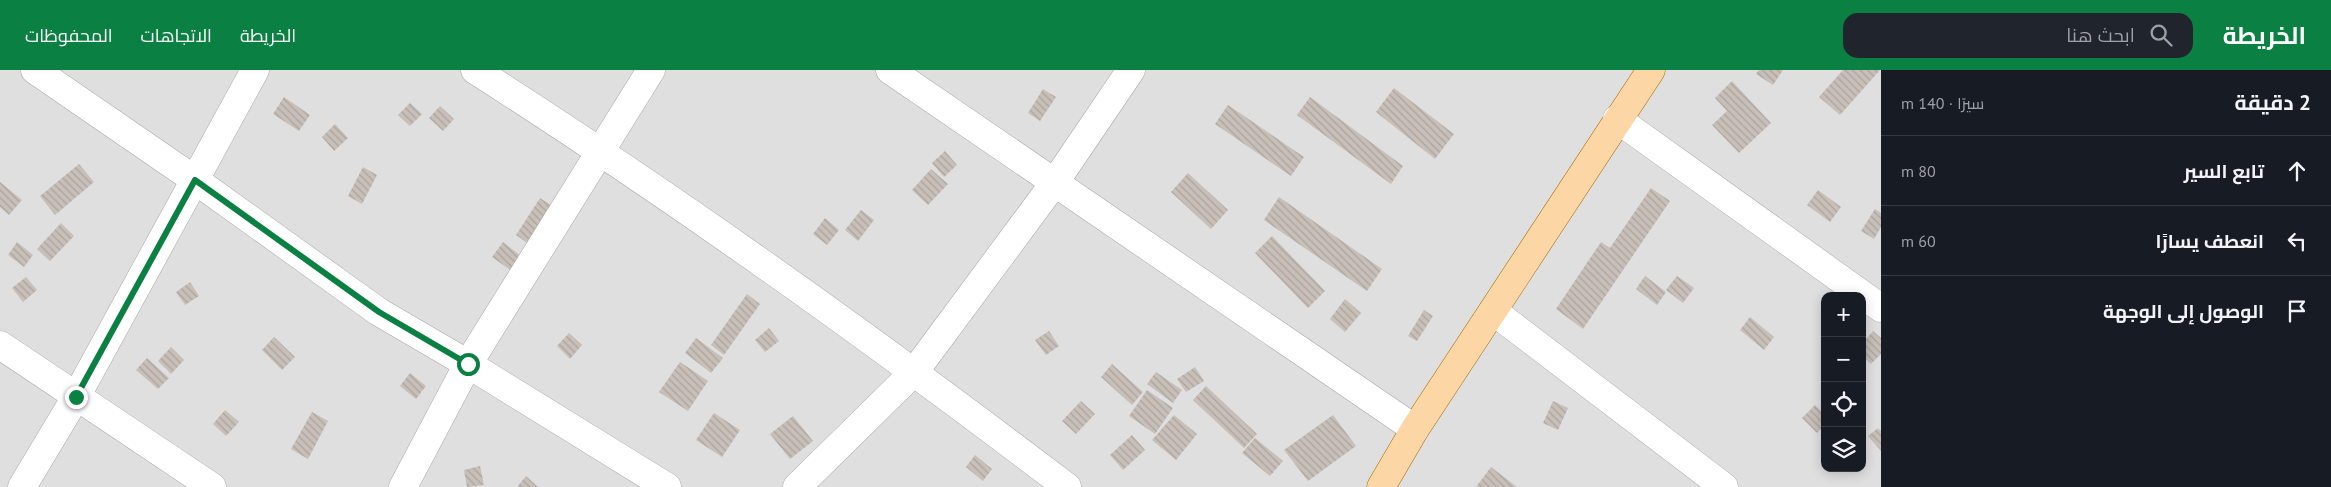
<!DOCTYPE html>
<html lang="ar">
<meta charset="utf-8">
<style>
:root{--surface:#171b24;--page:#20242c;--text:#f1f3f6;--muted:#9ea1a6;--line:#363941;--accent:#0b8043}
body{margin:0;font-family:"PT Sans",Cairo,sans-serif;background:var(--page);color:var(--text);direction:rtl}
.controls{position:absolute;right:15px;bottom:15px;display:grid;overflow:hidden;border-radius:10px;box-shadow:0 2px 12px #0003}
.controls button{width:45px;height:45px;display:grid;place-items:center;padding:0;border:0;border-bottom:1px solid var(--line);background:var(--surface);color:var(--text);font:25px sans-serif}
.stop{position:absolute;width:15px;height:15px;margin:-11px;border:4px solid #0b8043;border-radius:50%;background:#fff}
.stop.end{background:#0b8043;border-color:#fff;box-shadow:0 1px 5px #0008}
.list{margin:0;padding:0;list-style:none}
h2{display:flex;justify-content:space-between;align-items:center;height:65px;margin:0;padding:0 20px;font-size:21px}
h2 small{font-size:16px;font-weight:400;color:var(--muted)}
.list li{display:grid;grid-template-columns:32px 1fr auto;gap:15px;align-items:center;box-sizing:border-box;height:70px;padding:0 20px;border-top:1px solid var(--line)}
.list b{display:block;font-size:19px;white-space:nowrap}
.list em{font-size:16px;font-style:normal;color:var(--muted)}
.icon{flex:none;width:28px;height:28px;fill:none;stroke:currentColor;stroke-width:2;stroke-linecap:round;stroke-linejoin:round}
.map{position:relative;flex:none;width:1881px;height:417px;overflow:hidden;direction:ltr}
header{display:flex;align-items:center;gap:30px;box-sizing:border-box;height:70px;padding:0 25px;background:var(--accent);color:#fff}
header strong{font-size:24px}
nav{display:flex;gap:28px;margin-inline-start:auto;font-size:18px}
.search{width:350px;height:45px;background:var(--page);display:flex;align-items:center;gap:12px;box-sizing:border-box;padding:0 18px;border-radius:15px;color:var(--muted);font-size:19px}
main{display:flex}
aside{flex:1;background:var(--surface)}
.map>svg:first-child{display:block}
.residential{fill:#e0dfdf;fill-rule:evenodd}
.building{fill:url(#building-back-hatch)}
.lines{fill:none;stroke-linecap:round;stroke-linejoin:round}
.minor-casing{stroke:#a9a9a9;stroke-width:29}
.major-casing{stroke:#a06b00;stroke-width:29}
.minor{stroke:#fff;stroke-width:28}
.major{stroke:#fcd6a4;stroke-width:28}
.route{stroke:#0b8043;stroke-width:6}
</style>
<header>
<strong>الخريطة</strong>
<div class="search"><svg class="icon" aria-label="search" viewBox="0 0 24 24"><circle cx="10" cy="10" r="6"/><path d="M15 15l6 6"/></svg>ابحث هنا</div>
<nav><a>الخريطة</a><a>الاتجاهات</a><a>المحفوظات</a></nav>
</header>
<main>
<aside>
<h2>2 دقيقة<small>سيرًا · 140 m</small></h2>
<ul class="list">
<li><svg class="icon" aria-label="ahead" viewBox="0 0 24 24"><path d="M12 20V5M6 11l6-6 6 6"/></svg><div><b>تابع السير</b></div><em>80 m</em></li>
<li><svg class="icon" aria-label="left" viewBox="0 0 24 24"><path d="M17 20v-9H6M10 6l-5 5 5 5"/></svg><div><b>انعطف يسارًا</b></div><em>60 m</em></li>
<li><svg class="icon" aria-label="arrive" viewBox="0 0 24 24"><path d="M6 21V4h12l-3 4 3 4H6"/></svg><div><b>الوصول إلى الوجهة</b></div></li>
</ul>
</aside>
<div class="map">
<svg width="1881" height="417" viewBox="0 0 1881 417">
<defs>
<pattern id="building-back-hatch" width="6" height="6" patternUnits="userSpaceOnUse" patternTransform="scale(1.25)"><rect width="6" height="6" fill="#c7bfb8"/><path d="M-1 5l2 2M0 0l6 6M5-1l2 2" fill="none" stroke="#aba49e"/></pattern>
</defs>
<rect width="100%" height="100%" fill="#f2efe9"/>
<path class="residential" d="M0,0H1881V417H0ZM1825,226H1862V398H1825Z"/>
<g class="building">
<polygon points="1759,0 1783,0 1773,15 1756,4"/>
<polygon points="1843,0 1880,0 1840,45 1819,27"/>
<polygon points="1732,11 1771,53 1739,83 1712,55 1727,41 1715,28"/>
<polygon points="1394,18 1454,64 1435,89 1376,42"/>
<polygon points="1043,19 1056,27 1040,51 1028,43"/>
<polygon points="284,27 310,45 299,61 273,44"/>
<polygon points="1310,27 1403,96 1391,114 1297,45"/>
<polygon points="410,33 422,44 410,56 398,45"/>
<polygon points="1228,35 1304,87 1291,106 1215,54"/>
<polygon points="440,36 454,49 443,61 429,48"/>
<polygon points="335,54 348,68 334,81 322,67"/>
<polygon points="945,81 957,95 944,107 932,93"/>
<polygon points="79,94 94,112 55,145 40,126"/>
<polygon points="363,97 377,105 362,134 348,126"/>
<polygon points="931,99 948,114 928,135 912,120"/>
<polygon points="1188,103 1228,140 1211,159 1171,122"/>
<polygon points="0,112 22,130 9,145 0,137"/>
<polygon points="1651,118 1670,131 1583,259 1556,239 1601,172 1610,178"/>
<polygon points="1818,120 1841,137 1830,152 1807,135"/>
<polygon points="1279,127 1382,199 1367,221 1264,150"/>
<polygon points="540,128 557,139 533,177 516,165"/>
<polygon points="1875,139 1881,143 1881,157 1874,169 1861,161"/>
<polygon points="861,140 874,150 858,171 845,160"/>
<polygon points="825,148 839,160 827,175 813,164"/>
<polygon points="61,153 74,166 50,191 37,179"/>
<polygon points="1272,166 1325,221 1308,238 1255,183"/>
<polygon points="17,172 33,185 24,197 8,185"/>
<polygon points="503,172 530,193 520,207 492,187"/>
<polygon points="1645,206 1666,222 1657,235 1636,219"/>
<polygon points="1677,206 1694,218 1683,233 1666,220"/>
<polygon points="26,207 37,220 23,232 12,218"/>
<polygon points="190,212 199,226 185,235 176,222"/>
<polygon points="747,224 760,234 724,285 711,275"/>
<polygon points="1345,229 1361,243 1345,262 1330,249"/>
<polygon points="1424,240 1433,246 1417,271 1408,266"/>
<polygon points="1750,247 1774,267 1764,280 1740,260"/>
<polygon points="769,258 779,271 765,282 755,270"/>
<polygon points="1049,261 1059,276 1046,285 1035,270"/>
<polygon points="1873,261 1881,268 1881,284 1871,294 1862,286 1862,274"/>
<polygon points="569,263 582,275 570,289 557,276"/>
<polygon points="274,267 295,287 282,300 262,280"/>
<polygon points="696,268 723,288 711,303 685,283"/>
<polygon points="171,277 184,290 171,304 158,291"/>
<polygon points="147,288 169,308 158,319 136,300"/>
<polygon points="680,292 708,311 688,341 659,322"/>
<polygon points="1112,294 1143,322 1132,335 1101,307"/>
<polygon points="1195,297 1204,311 1186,322 1177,309"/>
<polygon points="1156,302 1182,320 1173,333 1147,314"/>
<polygon points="410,303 426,316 416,329 400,316"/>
<polygon points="1206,316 1257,364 1244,378 1193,330"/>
<polygon points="1147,320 1173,338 1155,364 1129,346"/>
<polygon points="1081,331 1095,344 1076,364 1062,351"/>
<polygon points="1553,331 1568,338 1558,360 1543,353"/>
<polygon points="1815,335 1825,345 1825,355 1817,363 1802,348"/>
<polygon points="225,340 239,352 226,366 213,354"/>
<polygon points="312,342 328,351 308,389 291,379"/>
<polygon points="714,343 740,360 722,387 696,370"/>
<polygon points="1174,345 1197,364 1176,390 1152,370"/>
<polygon points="1333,345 1356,376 1308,411 1284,380"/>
<polygon points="793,346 813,371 790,389 770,364"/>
<polygon points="1878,358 1881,361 1881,381 1868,366"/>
<polygon points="1132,365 1145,380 1123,400 1110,385"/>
<polygon points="1255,368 1283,391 1270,406 1242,383"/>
<polygon points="975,385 992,399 983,411 966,397"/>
<polygon points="480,396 484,415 467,417 464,400"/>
<polygon points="1491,397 1517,417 1476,417"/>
<polygon points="526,406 538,417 517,417"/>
</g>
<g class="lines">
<defs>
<g id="minor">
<polyline points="35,0 195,110 379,242 468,294 667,417"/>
<path d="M475,0C679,130 875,271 1067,417"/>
<polyline points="890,0 1415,359"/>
<polyline points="1617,49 1881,238"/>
<polyline points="1493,241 1724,417"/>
<polyline points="0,275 212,417"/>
<polyline points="22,417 76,327 255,0"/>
<polyline points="403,417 468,294 651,0"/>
<polyline points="797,417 915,301 1055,112 1131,0"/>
</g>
<polyline id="major" points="1381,417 1415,359 1651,0"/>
</defs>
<use href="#minor" class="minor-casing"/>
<use href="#major" class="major-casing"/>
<use href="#minor" class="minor"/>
<use href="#major" class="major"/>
</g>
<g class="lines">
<polyline class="route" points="76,327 195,110 379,242 468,294"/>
</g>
</svg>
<div class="controls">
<button>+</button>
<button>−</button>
<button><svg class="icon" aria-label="locate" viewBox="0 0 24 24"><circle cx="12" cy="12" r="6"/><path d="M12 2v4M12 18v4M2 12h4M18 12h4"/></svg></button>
<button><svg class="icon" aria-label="layers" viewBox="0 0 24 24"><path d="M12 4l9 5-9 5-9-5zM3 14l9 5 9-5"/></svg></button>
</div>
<div class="stop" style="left:468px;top:294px"></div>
<div class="stop end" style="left:76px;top:327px"></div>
</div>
</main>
